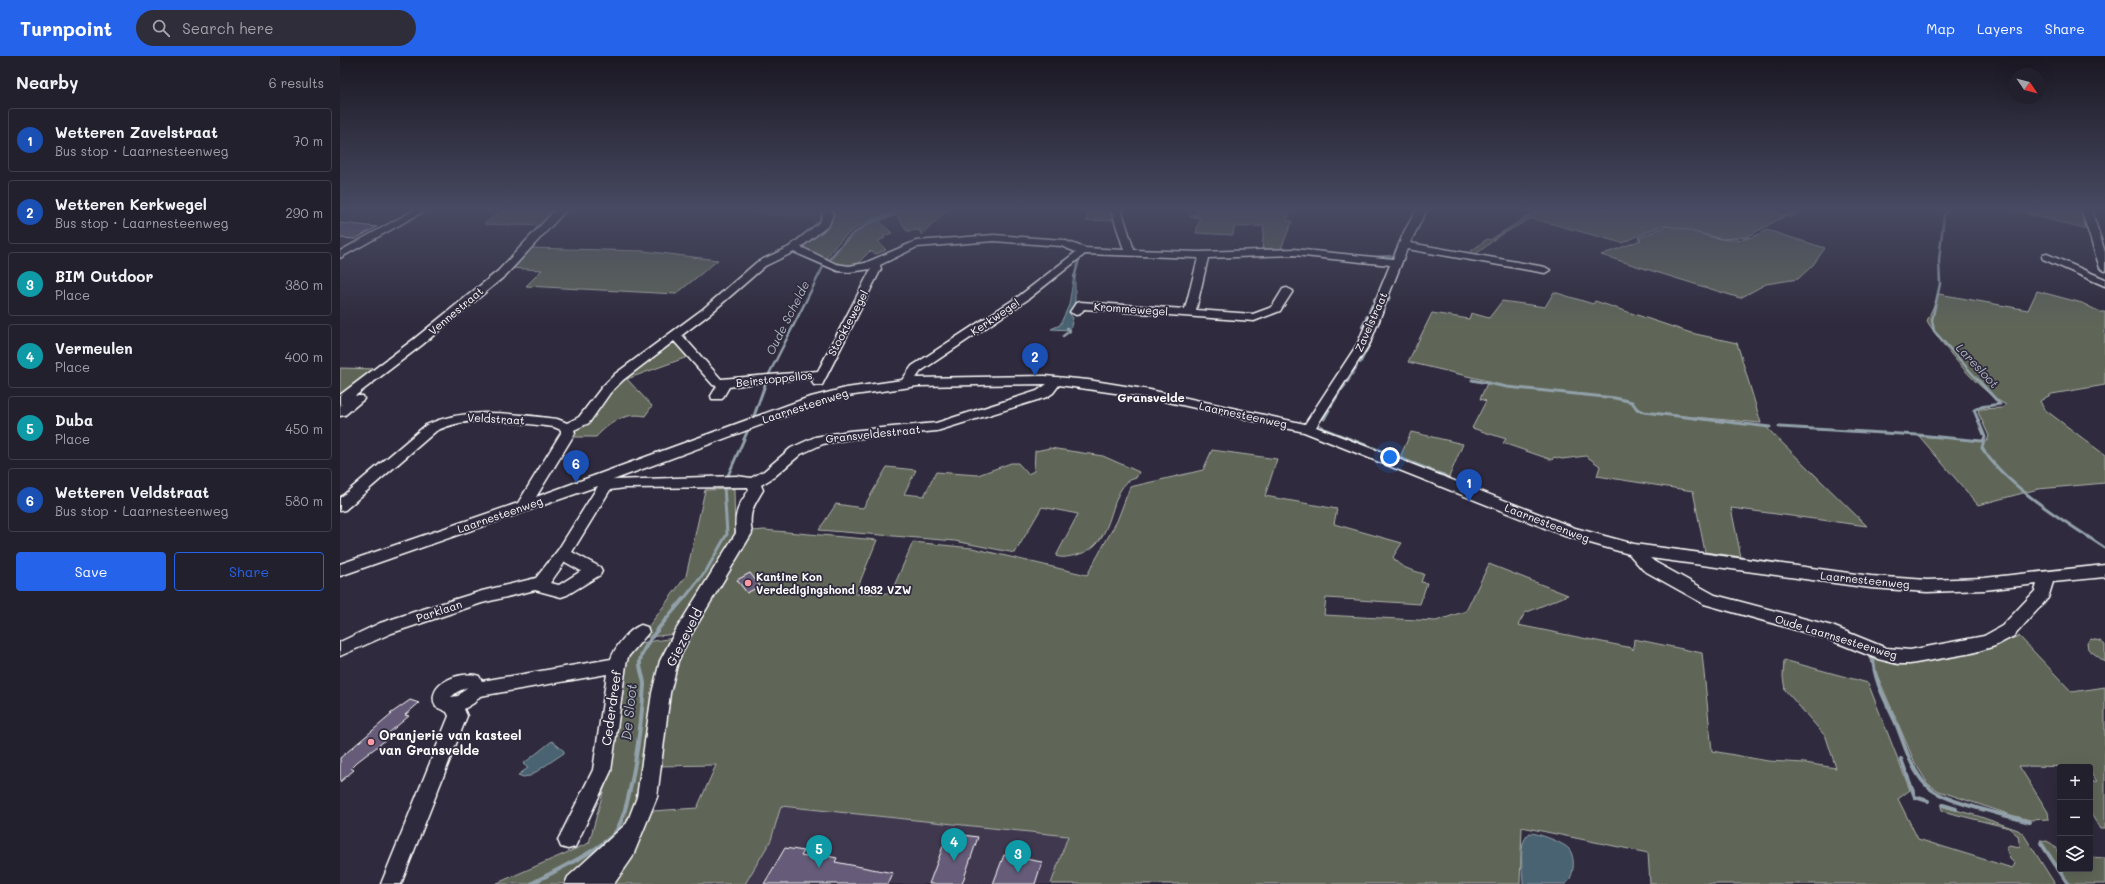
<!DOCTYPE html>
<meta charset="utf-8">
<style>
:root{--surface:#23202e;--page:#2f2d3a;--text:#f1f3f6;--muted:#a3a3aa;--line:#403e4a;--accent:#2563eb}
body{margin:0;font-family:Mali,sans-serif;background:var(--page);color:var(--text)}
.controls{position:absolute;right:12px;bottom:12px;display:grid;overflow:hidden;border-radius:4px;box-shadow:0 4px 16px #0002}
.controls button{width:36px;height:36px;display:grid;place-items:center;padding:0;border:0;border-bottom:1px solid var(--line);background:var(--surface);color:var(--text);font:20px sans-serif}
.compass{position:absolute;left:1669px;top:12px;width:36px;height:36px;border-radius:50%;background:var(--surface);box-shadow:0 4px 16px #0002;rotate:125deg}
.you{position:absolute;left:1050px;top:401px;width:14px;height:14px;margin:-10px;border:3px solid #fff;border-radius:50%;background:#1a73e8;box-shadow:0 0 0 6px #1a73e833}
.badge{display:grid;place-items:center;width:26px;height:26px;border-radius:50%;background:var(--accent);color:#fff;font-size:13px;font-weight:700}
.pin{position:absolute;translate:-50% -33px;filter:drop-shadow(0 1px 2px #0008)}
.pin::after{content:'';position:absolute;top:21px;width:14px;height:12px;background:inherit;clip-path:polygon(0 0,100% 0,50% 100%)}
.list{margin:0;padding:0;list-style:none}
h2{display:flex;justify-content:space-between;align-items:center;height:52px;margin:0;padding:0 16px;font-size:17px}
h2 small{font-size:13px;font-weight:400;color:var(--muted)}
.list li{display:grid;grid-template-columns:26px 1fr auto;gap:12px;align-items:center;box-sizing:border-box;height:64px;margin:0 8px 8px;padding:0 8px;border:1px solid var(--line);border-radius:4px}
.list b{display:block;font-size:15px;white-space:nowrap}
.list p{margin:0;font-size:13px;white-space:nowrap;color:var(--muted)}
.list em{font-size:13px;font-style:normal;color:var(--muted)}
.actions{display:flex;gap:8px;padding:12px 16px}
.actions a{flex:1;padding:9px 0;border:1px solid var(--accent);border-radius:4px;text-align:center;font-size:14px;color:var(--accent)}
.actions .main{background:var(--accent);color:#fff}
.icon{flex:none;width:22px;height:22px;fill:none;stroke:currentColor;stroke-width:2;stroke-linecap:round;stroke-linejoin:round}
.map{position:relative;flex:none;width:1765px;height:828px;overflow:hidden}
header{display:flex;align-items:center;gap:24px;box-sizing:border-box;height:56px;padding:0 20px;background:var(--accent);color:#fff}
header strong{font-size:19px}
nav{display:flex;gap:22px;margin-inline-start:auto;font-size:14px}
.search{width:280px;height:36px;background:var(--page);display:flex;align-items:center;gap:10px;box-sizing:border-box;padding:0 14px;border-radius:22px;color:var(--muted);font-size:15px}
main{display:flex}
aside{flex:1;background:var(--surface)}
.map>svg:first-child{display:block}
.built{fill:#40394f}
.green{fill:#5f6659;stroke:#afb2ac}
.water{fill:#4a6372;stroke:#92a1aa}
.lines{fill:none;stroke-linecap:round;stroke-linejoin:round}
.stream-far2{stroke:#92a1aa;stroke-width:2.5}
.stream-far1{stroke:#92a1aa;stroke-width:3}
.stream{stroke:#92a1aa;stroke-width:4}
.building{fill:#665c79;stroke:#fff}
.minor-casing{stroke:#fff;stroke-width:3}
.minor{fill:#2f2a3d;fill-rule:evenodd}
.poi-dot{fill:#ff9aa2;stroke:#2f2a3d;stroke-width:1.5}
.labels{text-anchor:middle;stroke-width:3.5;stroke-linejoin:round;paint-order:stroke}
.street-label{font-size:11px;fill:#fff;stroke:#2f2a3d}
.poi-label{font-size:11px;font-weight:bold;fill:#fff;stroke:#2f2a3d;text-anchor:start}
.water-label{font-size:12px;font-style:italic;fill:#aeb9c0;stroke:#2f2a3d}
.neighbourhood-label{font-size:12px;font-weight:bold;fill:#fff;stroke:#2f2a3d}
.near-street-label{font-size:13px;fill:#fff;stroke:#2f2a3d}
.near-poi-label{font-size:13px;font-weight:bold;fill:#fff;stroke:#2f2a3d;text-anchor:start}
.near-water-label{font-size:14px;font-style:italic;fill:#aeb9c0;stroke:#2f2a3d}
</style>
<header>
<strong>Turnpoint</strong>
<div class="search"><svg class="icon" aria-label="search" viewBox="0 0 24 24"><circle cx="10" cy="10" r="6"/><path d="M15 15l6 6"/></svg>Search here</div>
<nav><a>Map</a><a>Layers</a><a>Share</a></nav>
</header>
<main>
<aside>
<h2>Nearby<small>6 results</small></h2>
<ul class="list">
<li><span class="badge" style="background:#1a4fb4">1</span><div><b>Wetteren Zavelstraat</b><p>Bus stop · Laarnesteenweg</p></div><em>70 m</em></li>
<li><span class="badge" style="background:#1a4fb4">2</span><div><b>Wetteren Kerkwegel</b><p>Bus stop · Laarnesteenweg</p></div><em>290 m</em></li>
<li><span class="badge" style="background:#0f9aa8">3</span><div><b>BIM Outdoor</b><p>Place</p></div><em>380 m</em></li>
<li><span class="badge" style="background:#0f9aa8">4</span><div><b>Vermeulen</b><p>Place</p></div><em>400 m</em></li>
<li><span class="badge" style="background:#0f9aa8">5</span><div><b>Duba</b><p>Place</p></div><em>450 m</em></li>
<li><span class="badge" style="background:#1a4fb4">6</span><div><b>Wetteren Veldstraat</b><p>Bus stop · Laarnesteenweg</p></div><em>580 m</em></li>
</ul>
<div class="actions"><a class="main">Save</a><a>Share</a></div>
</aside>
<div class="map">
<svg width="1765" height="828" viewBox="0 0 1765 828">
<rect width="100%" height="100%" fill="#2f2a3d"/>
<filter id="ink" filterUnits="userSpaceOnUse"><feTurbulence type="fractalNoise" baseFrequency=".025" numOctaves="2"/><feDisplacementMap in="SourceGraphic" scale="8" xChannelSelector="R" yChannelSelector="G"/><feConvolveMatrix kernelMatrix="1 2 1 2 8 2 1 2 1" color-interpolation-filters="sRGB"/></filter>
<g filter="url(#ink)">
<g class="built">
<polygon points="389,153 481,153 484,163 482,168"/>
<polygon points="441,749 728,780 711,828 405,828 431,784"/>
</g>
<g class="green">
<polygon points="164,153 220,153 204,170 144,168"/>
<path d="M488,153L496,154L560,153C527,164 505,173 485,204L461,190L471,181Z"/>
<path d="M568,153H608L582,179L579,174L567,175L557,159L539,165L552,177L543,180L545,182L538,185L546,194L536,198L530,195L514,211H503L489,206C495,200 498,192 504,185C520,168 546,161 568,153Z"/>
<polygon points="751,153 772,153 776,164 746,165"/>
<polygon points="857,153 951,153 947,165 952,165 941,193 922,193 924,170 894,171 893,179 856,177 860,161 850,161 851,159 856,159"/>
<polygon points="1199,153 1263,153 1275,156 1280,153 1337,153 1347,157 1354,153 1426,153 1446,159 1457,153 1465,153 1451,161 1446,159 1407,181 1383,183 1322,169 1282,187 1191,162 1159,180 1134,200 1127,198 1147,183 1150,184"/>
<polygon points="1671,153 1741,153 1747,174"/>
<path d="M1326,170C1366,174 1387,197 1427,174L1485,192L1473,209L1458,223L1426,228L1400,242L1261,199L1301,184L1298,182Z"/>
<polygon points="188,192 304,195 378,204 336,238 186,230 202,214 170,212"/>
<path d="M1697,235L1742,247L1760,256H1765V329L1712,338L1700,345L1704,353L1765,399V427L1698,433L1638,449L1579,380L1647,385L1649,380L1638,356L1639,353L1662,352L1666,349C1638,334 1604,292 1587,265L1599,238L1688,254Z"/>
<polygon points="1214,236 1253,248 1255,245 1351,277 1397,287 1421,367 1354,361 1355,363 1425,370 1527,470 1391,452 1401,501 1365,496 1353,435 1257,420 1260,410 1246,400 1222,403 1214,401 1212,404 1163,387 1166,383 1132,372 1146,345 1140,343 1148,325 1068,306 1092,257 1129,263 1131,257 1149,262 1162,245 1205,251"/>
<path d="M335,285L350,300L287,323L312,350L305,360C285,356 269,367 256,381H234L232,377L268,334Z"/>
<polygon points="0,312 39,313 0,339"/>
<polygon points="1071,376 1123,388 1109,421 1060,401"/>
<path d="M710,392L763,400L799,416L796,422C765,429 780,488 737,499C730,500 723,503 716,500L738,458L702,451L675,497L615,485L479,474L496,448L523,452L547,411L576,414L564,438L584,440L596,416L638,419L671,407H678L688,418L694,415L695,395Z"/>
<path d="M872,394L937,403L925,440L997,453L994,468L1062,487L1053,501C1059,512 1072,514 1084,518L1081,526L1087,527L1080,548L986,542L984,559L1096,565L1126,555L1149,508L1228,539L1185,557L1178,569L1292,592L1293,594L1294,583L1362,597L1372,695L1428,705L1465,707L1496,712L1486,681L1445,634L1443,621L1444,604L1528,627L1570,734L1558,743L1578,783L1672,812L1675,808L1670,803L1666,792L1669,789L1680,791L1678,780L1669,772L1602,755L1601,750L1638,760L1678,774L1684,779L1715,828H1310L1308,797L1182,771L1180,828H711L728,780L441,750L431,784L405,828H267L302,775L312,755L357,752L376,709L317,710L334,605L413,475L424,474L537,484L515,538L551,537L573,486L632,492L747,519L777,465L790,431L863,414Z"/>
<polygon points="394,433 395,484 336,578 300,582 346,520 365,434"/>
<polygon points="1679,580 1732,636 1765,631 1765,773 1760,773 1750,756 1750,726 1757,725 1750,717 1750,711 1679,710 1708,756 1709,763 1690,764 1671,759 1599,735 1588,728 1575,707 1531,605 1530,601 1534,600 1609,599 1638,595"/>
<polygon points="334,582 293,767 262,801 224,828 155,828 249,787 272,704 284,608 293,588"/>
<polygon points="1751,583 1760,585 1765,589 1765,606 1748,593 1747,587"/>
<path d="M1700,784C1717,785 1720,798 1720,813H1750V801L1765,802V828H1730Z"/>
</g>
<g class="water">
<polygon points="734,219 735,219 735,245 730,258 733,262 730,274 711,273 720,269 729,249"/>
<polygon points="212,685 224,695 224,697 190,720 183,721 178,719 188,712 183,708"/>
<path d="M1190,777C1198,777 1224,787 1229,793C1236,802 1234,821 1226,828H1183C1183,814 1177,786 1190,777Z"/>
</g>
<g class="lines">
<g class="stream-far2">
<polyline points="1606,156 1608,153"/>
<polyline points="1604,159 1599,204 1600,228 1592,264 1594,275 1638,324"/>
<polyline points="1055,196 1060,186"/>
<polyline points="1034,201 1053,200"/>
<path d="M488,205C510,175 529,165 564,153"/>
<polyline points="734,222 740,200"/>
<polyline points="1034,244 1035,242"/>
<polyline points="1048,245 1050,240"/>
<polyline points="1029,256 1032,249"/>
<polyline points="1042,260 1045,252"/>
<polyline points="1026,262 1027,260"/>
<polyline points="1039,266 1040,263"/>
<polyline points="1022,271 1025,265"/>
<polyline points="723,280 730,275 727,272"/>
<polyline points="1020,307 1031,286"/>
<polyline points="428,320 483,211"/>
<polyline points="1008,324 1017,310"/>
</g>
<g class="stream-far1">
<path d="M1637,323L1660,348L1640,351L1634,354L1645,381L1642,392C1667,431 1726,466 1765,492"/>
<polyline points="1132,324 1167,331 1275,342 1292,346 1297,353 1304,356 1430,371"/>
<polyline points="1007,326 1009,323"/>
<polyline points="1001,334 1005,329"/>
<polyline points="991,350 999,337"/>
<polyline points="414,360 427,323"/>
<polyline points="984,363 989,354"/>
<polyline points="981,370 984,373 1090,414"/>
<polyline points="1439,371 1578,379 1642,385"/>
<polyline points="1097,417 1104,419"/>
<polyline points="386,424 408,374"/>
<polyline points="343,544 366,515 387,478 384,429"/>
</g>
<g class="stream">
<path d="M1533,602C1534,625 1546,645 1555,665C1564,686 1570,712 1586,729C1603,747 1664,758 1689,766"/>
<polyline points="1561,703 1575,741 1588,745"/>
<polyline points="1603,749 1616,753"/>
<polyline points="1701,787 1728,828"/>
<path d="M191,828C216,814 251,799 272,780C292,762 302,658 304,629C304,621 299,613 300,605C302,588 332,557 343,543"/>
</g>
</g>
<g class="building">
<polygon points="0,167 37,171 15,183 0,182"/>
<polygon points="410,517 420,530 407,537 397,524"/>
<polygon points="70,644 79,647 65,659 69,660 44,681 47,683 17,706 11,712 14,714 0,726 0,702 52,658 50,658"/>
<polygon points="608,777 638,781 622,828 589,828"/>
<polygon points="445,792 464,795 461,800 476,803 478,798 497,802 495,806 553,817 548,828 424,828"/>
<polygon points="664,799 702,806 695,828 653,828"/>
</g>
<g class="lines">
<defs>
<g id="minor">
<polygon points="76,153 88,153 0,202 0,195"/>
<polygon points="216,153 227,153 166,219 82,289 15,340 23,340 24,343 5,359 0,360 0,350 2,348 0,349 0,339 74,283 158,215"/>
<path d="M480,153H490L493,158L489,169L461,191L496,208L509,210L525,207L576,185L654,179L723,184L745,192L784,194L771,153H781L794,194L859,196L954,193L1053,203L1064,176L1077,153H1087L1070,187L1205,211L1210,214L1205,217L1067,193L1030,287L976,371L1235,472L1294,488L1531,520L1587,524L1644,522L1765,509V521L1713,526L1708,542L1674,580L1655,590L1632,597L1570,608H1558L1538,603L1488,583L1364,548L1303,514L1289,498L1225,480L964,376L810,342L719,329L713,337L707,341L597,375L509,383L483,388L461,398L434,421L421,429L423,434C413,451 408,457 412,477L349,582L338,605L330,637L317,741L292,802L274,828H225L228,821L287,767L297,741L312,637L320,605L336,574L396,477C394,457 398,450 409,434L408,431L285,432L270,434L232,496L260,511L262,515L260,519L227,539L221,541L195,534L142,547L52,577L0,600V586L40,567L80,554L142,535L196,522L218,494L258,430L0,520V508L178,447L221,377V374L214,371C175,367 133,357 96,375L5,454L0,455V442L86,369C128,350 173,358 217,363L227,367L239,361L262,331L275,318L363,253L417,206L449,191L480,166L483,158ZM654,185L721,190L736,196L679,240L572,310L562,324L506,332L467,342L196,441L235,377L234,374L249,367L270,337L283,324L334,285L373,329L377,330L371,340L372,343H382L389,331L421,326L474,322L472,326L474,329H482L541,213L540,209L577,191ZM454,196L498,215L509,216L531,213L478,315L381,323L342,279L371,257L425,210ZM745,198L858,202L845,253L740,246L736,247L730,256L736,259L740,258L744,253L914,265L940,255L953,235L947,232L943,233L932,251L913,258L856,254L868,202L954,199L1050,209L1018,287L965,368L810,334L748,324L705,320L576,322L581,315L687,244ZM707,328L697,335L596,367L509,375L475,381L451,392L424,415L411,422L397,420L273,424L477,348L507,340L578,330ZM1310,502L1531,532L1587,536L1644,534L1697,528L1695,535L1662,570L1644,580L1570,594L1546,592L1492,570L1375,539L1315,506ZM225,506L241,515L219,529L210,527Z"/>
<polygon points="1741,153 1751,153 1765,196 1765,215 1760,212"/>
<polygon points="1707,198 1765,223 1765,230 1703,203 1702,201 1703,199"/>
<path d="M301,569L307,571L309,576L288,601L286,609L271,715L235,791L228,793L221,791L218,784L253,714L267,618L140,640L134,647L124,653L127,660L61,828H41L109,660L107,656L96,651C84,628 121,614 139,620L142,625L271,603C275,591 288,574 301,569ZM127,631L118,640L111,641L117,636Z"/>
</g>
</defs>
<use href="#minor" class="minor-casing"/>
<use href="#minor" class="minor"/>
</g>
</g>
<linearGradient id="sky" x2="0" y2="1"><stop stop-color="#1a1722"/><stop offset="0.57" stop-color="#474a62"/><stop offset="1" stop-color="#474a62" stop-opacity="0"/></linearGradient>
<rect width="1765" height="269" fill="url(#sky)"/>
<g class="poi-dot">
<circle cx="408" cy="527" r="4"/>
<circle cx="31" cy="686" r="4"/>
</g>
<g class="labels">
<g class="street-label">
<text transform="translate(791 253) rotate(4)" y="4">Krommewegel</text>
<text transform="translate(116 255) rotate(-40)" y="4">Vennestraat</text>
<text transform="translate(655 261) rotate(-34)" y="4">Kerkwegel</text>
<text transform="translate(1031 266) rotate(-66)" y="4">Zavelstraat</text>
<text transform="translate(508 267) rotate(-62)" y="4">Stooktewegel</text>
<text transform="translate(434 323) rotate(-6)" y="4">Beirstoppellos</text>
<text transform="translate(465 350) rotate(-18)" y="4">Laarnesteenweg</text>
<text transform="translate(903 359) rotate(12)" y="4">Laarnesteenweg</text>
<text transform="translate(156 363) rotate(3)" y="4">Veldstraat</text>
<text transform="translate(533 378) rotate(-6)" y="4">Gransveldestraat</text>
<text transform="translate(160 459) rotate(-19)" y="4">Laarnesteenweg</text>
<text transform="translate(1207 467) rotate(21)" y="4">Laarnesteenweg</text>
<text transform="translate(1525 524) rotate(6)" y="4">Laarnesteenweg</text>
<text transform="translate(99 555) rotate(-18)" y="4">Parklaan</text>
<text transform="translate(1496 581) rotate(17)" y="4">Oude Laarnsesteenweg</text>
</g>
<g class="poi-label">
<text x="416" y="525">Kantine Kon<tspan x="416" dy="13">Verdedigingshond 1932 VZW</tspan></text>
</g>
<g class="water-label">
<text transform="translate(448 262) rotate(-63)" y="4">Oude Schelde</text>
<text transform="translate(1637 310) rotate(47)" y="4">Laresloot</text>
</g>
<g class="neighbourhood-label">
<text x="811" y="346">Gransvelde</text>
</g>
<g class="near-street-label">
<text transform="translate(344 581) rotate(-63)" y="5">Giezeveld</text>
<text transform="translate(271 652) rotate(-82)" y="5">Cederdreef</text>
</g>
<g class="near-poi-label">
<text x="39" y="684">Oranjerie van kasteel<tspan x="39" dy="15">van Gransvelde</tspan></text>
</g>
<g class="near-water-label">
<text transform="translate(289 656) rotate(-84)" y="5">De Sloot</text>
</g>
</g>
</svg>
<div class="controls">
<button>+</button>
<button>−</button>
<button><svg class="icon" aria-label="layers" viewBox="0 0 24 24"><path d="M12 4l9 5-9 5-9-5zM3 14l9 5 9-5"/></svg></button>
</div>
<svg class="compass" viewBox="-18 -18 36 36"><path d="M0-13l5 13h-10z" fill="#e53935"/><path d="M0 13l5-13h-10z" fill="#a3a3aa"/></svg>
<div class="you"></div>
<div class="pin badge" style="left:1129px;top:446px;background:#1a4fb4">1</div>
<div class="pin badge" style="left:695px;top:320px;background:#1a4fb4">2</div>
<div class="pin badge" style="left:678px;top:817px;background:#0f9aa8">3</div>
<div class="pin badge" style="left:614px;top:805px;background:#0f9aa8">4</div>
<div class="pin badge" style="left:479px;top:812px;background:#0f9aa8">5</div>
<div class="pin badge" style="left:236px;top:427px;background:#1a4fb4">6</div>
</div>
</main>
